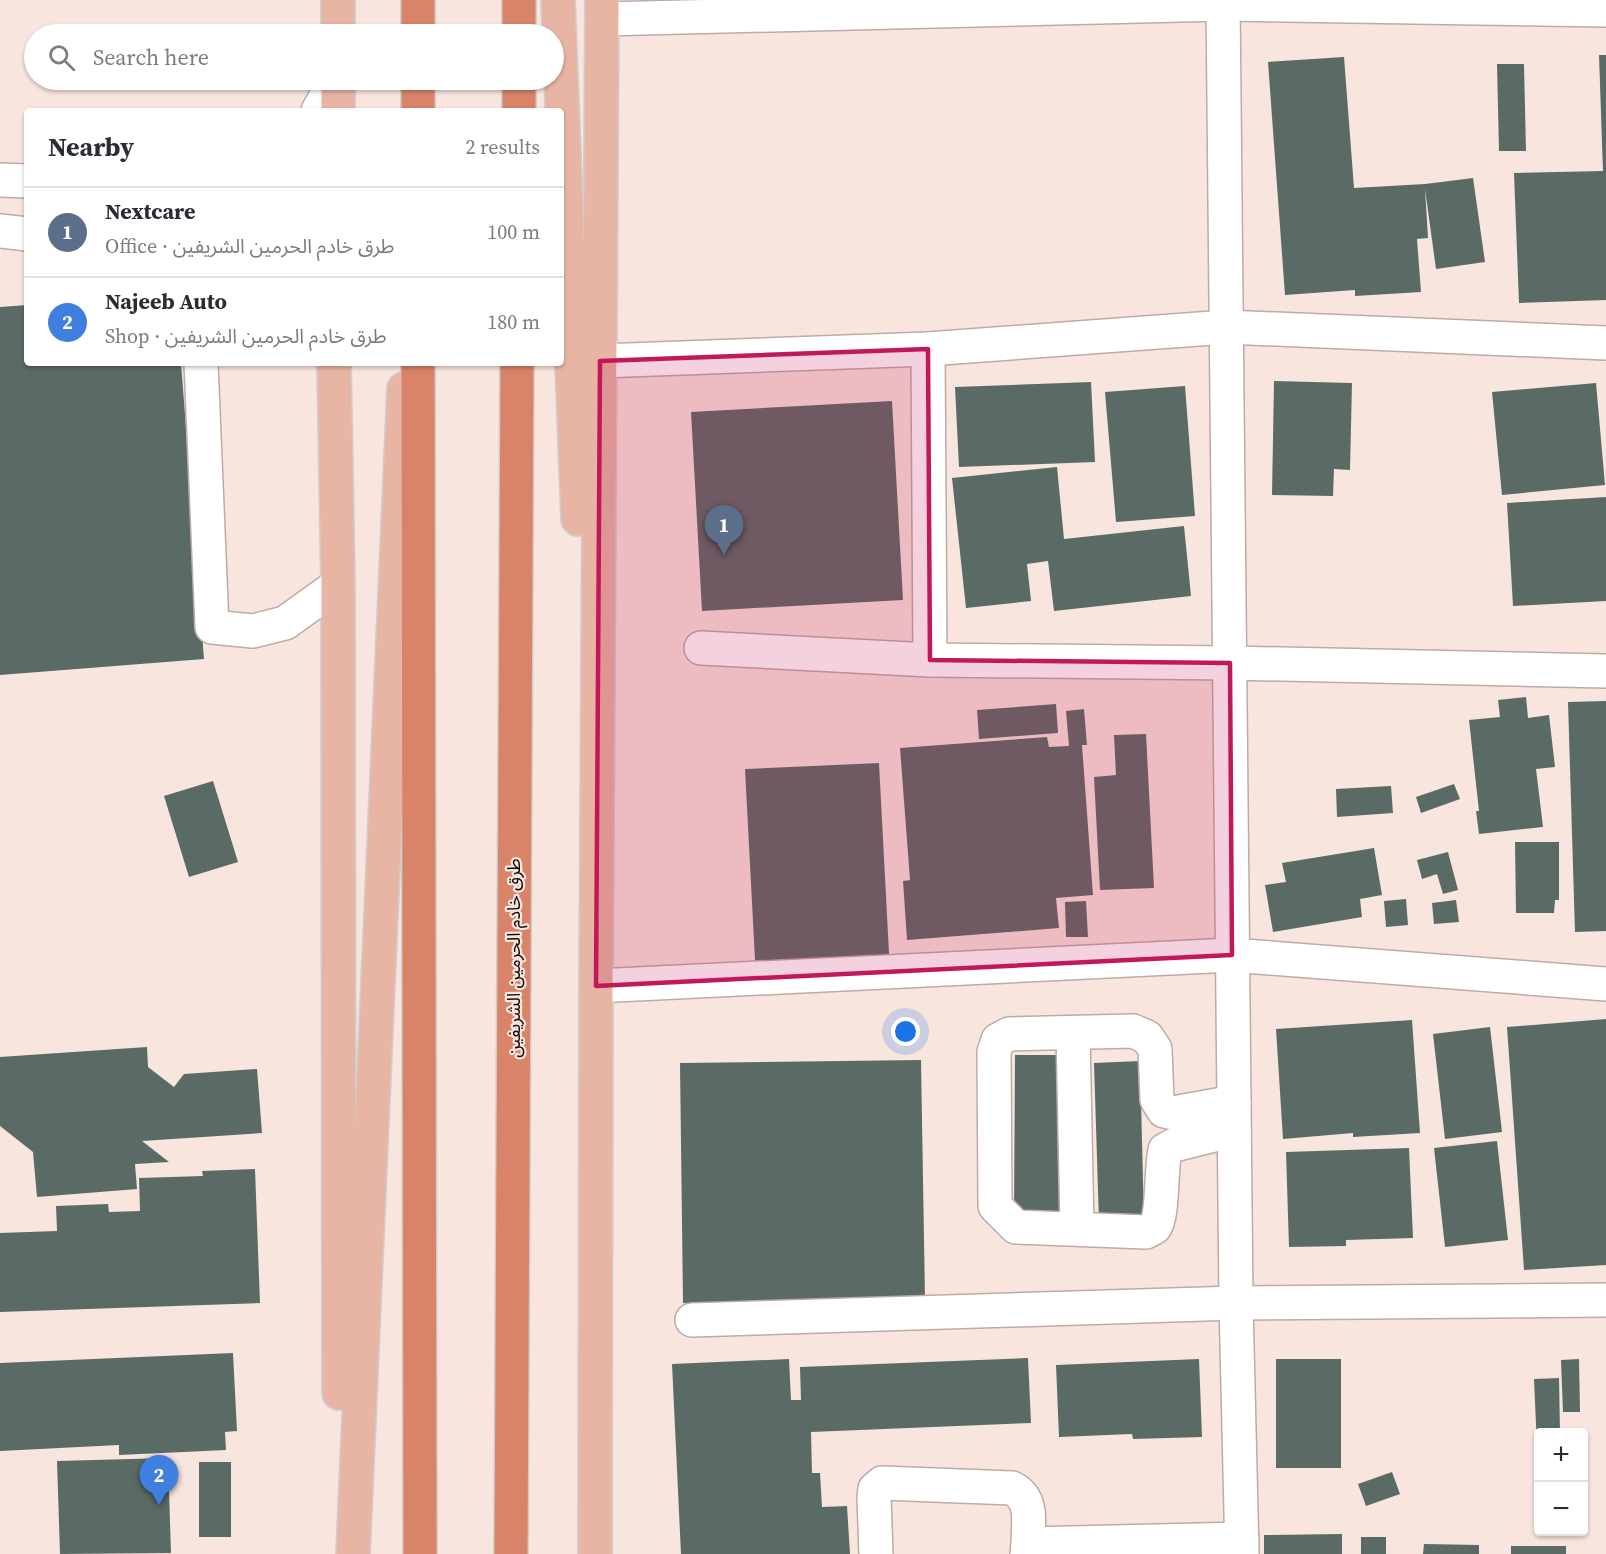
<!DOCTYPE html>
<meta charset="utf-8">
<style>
:root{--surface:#fff;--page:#f2f2f3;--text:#2b2b33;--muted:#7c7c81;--line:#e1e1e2;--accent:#111827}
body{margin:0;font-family:"Source Serif 4","Noto Sans Arabic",serif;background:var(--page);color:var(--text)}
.controls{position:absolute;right:18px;bottom:18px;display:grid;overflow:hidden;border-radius:6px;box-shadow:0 2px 4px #0004}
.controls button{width:54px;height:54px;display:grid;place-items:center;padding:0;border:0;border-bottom:2px solid var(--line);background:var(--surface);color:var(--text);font:30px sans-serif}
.you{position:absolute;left:906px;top:1032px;width:21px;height:21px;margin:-15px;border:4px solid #fff;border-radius:50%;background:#1a73e8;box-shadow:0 0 0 9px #1a73e833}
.badge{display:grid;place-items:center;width:39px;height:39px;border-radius:50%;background:var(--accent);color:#fff;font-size:20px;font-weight:700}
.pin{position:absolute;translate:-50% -50px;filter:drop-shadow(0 2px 3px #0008)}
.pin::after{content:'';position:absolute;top:32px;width:21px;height:18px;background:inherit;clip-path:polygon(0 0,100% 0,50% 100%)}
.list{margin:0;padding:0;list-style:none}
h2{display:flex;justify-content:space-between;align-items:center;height:78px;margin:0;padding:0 24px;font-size:26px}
h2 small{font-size:20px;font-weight:400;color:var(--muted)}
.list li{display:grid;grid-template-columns:39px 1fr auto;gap:18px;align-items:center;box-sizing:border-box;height:90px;padding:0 24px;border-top:2px solid var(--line)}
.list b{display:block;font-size:22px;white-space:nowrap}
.list p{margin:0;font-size:20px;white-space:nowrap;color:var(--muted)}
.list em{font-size:20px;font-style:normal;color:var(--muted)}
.icon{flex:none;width:33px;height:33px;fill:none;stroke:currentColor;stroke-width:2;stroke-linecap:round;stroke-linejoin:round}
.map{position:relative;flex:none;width:1606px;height:1554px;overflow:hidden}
.search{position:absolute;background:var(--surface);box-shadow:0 2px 4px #0004;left:24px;top:24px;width:540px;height:66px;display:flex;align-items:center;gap:15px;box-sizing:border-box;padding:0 21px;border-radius:33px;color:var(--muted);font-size:22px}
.panel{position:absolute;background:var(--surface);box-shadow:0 2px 4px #0004;left:24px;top:108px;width:540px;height:258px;border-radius:6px}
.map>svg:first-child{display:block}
.building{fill:#5a6b66}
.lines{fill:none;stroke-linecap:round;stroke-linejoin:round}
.minor-casing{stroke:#bdaba5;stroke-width:36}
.major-casing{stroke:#cfcece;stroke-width:36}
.highway-casing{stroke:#cfcece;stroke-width:36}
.minor{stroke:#fff;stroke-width:33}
.major{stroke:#e8b5a4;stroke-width:33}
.highway{stroke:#d98368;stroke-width:33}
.marked{fill:#c2185b;fill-opacity:0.2;stroke:#c2185b;stroke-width:4.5;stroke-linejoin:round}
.labels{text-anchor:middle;stroke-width:4.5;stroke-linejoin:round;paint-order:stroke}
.street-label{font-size:18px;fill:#110b09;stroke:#f8e5de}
</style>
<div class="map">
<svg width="1606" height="1554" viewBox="0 0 1606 1554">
<rect width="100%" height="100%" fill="#f8e5de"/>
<g class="building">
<polygon points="1599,55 1606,55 1606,300 1519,303 1514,173 1603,171"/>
<polygon points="1344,57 1354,188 1425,184 1473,178 1485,262 1436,269 1425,189 1428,238 1417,239 1421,292 1355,296 1355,290 1285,295 1268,62"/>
<polygon points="1497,64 1524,64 1526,151 1499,151"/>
<polygon points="27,305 27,363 181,363 204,659 0,675 0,307"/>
<polygon points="1274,381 1352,383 1350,470 1334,469 1333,496 1272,495"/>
<polygon points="1091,382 1095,462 959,467 955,387"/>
<polygon points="1596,383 1605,485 1502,495 1492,392"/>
<polygon points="1185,386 1195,516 1116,522 1105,392"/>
<polygon points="892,401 903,600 702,611 691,412"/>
<polygon points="1057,467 1064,539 1184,526 1191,596 1054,611 1048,561 1027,564 1031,601 966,608 952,478"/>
<polygon points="1606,497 1606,601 1513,606 1507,503"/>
<polygon points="1526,697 1528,718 1549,715 1555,767 1536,769 1543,827 1479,834 1476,811 1479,811 1469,720 1500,717 1498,700"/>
<polygon points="1606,701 1606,931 1575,932 1568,702"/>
<polygon points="1056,704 1058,733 979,739 977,710"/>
<polygon points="1084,709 1087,745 1082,745 1093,895 1056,898 1059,928 907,940 903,881 910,880 900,748 1047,737 1049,747 1069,746 1066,711"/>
<polygon points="1146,734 1154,888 1100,890 1094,777 1116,775 1114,735"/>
<polygon points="879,763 890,972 756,979 745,769"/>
<polygon points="213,781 238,862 189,877 164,796"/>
<polygon points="1454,784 1460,799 1421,813 1416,797"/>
<polygon points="1391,786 1393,813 1337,817 1336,789"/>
<polygon points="1515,842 1559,842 1559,900 1555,900 1554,913 1516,913"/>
<polygon points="1374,848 1382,895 1360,899 1362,917 1273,932 1265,885 1286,882 1282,863"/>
<polygon points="1448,852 1458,890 1443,894 1437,874 1422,879 1417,860"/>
<polygon points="1406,899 1408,925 1386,927 1384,901"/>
<polygon points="1456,900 1459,922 1434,924 1432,903"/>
<polygon points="1086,901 1088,937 1066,937 1065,902"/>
<polygon points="1606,1019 1606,1265 1524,1270 1507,1027"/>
<polygon points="1412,1020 1420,1133 1353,1137 1353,1133 1283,1139 1276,1029"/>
<polygon points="1490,1027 1502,1132 1445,1139 1433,1034"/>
<polygon points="147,1047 148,1067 174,1087 184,1074 257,1069 262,1133 142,1141 169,1162 135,1164 137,1189 37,1197 33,1152 0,1126 0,1057"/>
<polygon points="1015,1055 1060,1055 1060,1215 1014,1215"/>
<polygon points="921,1060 925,1299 683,1303 680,1063"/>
<polygon points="1140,1061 1144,1221 1099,1222 1094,1063"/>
<polygon points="1497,1141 1508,1240 1445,1247 1434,1148"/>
<polygon points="1409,1148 1413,1238 1346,1240 1346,1246 1289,1247 1286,1152"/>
<polygon points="255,1169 260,1303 0,1312 0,1233 57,1231 56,1206 108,1204 109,1212 140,1211 139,1178 203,1176 202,1171"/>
<polygon points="233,1353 237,1431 225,1432 226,1450 119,1455 119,1445 0,1451 0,1363"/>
<polygon points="1028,1358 1031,1423 811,1432 812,1473 820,1473 822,1507 847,1506 850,1554 681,1554 672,1364 789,1359 791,1400 801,1400 800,1367"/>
<polygon points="1199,1359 1202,1437 1133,1439 1132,1434 1059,1437 1056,1365"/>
<rect x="1276" y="1359" width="65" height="109"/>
<polygon points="1579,1359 1580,1412 1563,1412 1561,1360"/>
<polygon points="1559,1378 1560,1432 1538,1432 1538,1447 1537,1447 1534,1379"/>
<polygon points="168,1458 171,1553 60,1554 57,1461"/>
<rect x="199" y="1462" width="32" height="75"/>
<polygon points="1392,1472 1400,1494 1366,1506 1358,1484"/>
<polygon points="1342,1534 1342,1554 1264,1554 1264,1535"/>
<rect x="1361" y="1537" width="25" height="17"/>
<polygon points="1424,1544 1479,1545 1479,1554 1423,1554"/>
<rect x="1511" y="1546" width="55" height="8"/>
</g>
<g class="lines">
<defs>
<g id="minor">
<polyline points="1223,0 1236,1303 1242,1554"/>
<polyline points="602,19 1223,4 1606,10"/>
<polyline points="318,111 335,80"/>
<polyline points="0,180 27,181"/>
<polyline points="0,231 27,234"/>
<polyline points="928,349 930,660"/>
<polyline points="600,361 928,349 1226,327 1606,343"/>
<polyline points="201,363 212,627 253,631 285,623 338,585"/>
<polyline points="701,648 930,660 1230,663 1606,671"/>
<polyline points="596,986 1232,955 1606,984"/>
<polyline points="1073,1033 1077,1229"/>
<path d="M1234,1102L1173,1113L1164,1111L1157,1100L1155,1049L1147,1037L1133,1031L1009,1034L998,1040L994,1052L995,1206L1016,1227L1146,1232C1149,1230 1153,1229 1155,1227C1163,1218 1161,1166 1165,1150L1174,1145L1234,1130"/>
<polyline points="692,1320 1236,1303 1606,1300"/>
<path d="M876,1554L874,1497L875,1489L882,1483L1012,1488C1034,1499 1028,1523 1028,1544"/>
<polyline points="1027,1554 1028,1544 1242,1539"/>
</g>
<g id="major">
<polyline points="558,0 578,519"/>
<polyline points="338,34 338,0"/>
<polyline points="338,111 338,80"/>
<polyline points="334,363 338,585 339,1393"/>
<polyline points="353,1554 404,389"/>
<polyline points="595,1554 596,986 602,0"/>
</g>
<g id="highway">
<polyline points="418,34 418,0"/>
<polyline points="519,34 519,0"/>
<polyline points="418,80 418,111"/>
<polyline points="519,111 519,80"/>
<polyline points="418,363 420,1554"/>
<polyline points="511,1554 517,363"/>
</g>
</defs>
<use href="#minor" class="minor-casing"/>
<use href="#major" class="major-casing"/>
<use href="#highway" class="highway-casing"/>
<use href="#minor" class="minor"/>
<use href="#major" class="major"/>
<use href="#highway" class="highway"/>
</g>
<path class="marked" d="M928,349L930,660L1230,663L1232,955L596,986L600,361Z"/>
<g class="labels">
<g class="street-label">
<text transform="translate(514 958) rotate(-90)" y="6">طرق خادم الحرمين الشريفين</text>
</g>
</g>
</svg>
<div class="controls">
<button>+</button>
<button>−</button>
</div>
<div class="you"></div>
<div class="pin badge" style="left:724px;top:555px;background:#5c6f8a">1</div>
<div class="pin badge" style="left:159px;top:1505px;background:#3f7fe0">2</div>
<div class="search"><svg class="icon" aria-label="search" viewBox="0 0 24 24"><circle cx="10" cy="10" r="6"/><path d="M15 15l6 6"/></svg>Search here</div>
<section class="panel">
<h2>Nearby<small>2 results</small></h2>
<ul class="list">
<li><span class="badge" style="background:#5c6f8a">1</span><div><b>Nextcare</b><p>Office · طرق خادم الحرمين الشريفين</p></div><em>100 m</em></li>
<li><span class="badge" style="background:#3f7fe0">2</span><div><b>Najeeb Auto</b><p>Shop · طرق خادم الحرمين الشريفين</p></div><em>180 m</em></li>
</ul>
</section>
</div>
